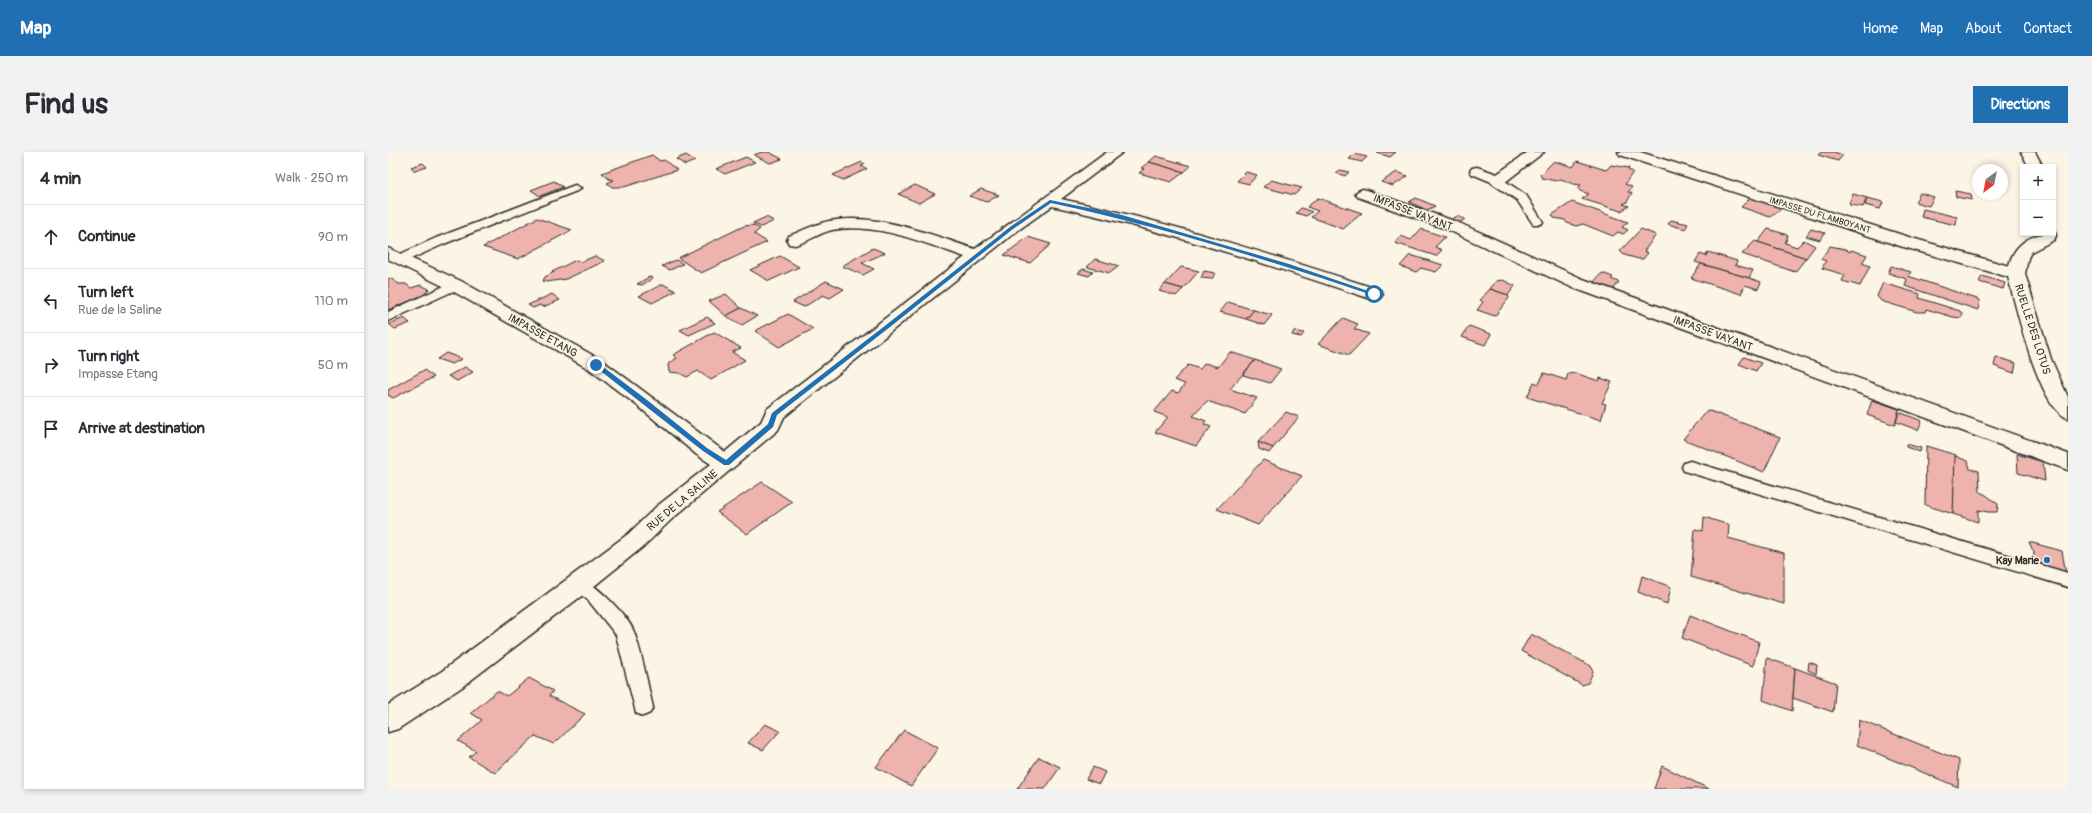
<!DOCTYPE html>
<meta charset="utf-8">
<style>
:root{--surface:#fff;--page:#f2f2f3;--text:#2b2b33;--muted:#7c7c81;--line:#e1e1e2;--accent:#1f6fb2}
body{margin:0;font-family:Pangolin,sans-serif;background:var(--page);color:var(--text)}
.controls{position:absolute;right:12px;top:12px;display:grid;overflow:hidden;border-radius:0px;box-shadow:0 2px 6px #0003}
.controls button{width:36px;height:36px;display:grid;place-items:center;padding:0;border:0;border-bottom:1px solid var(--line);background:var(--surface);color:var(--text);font:20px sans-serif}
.compass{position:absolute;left:1584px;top:12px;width:36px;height:36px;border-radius:50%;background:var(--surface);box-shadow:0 2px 6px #0003;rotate:212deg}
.stop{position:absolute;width:12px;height:12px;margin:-9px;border:3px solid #1f6fb2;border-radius:50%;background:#fff}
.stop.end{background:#1f6fb2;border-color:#fff;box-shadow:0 1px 4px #0008}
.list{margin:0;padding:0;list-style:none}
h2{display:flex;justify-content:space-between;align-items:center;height:52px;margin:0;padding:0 16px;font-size:17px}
h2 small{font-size:13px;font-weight:400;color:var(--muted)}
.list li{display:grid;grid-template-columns:26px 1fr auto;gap:12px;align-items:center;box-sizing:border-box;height:64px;padding:0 16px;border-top:1px solid var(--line)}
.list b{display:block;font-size:15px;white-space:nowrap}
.list p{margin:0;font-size:13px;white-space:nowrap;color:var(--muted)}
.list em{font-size:13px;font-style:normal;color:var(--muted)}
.icon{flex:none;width:22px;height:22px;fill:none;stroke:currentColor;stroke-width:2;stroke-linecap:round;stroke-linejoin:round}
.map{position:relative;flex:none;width:1680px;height:637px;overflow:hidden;border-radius:0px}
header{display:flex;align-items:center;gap:24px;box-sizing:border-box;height:56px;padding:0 20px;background:var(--accent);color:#fff}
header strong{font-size:19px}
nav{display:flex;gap:22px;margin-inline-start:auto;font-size:14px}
.intro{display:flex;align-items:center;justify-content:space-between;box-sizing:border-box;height:96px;padding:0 24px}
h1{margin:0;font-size:28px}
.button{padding:10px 18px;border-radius:0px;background:var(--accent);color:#fff;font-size:14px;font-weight:700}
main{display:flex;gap:24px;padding:0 24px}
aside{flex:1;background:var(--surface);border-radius:0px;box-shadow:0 2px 6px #0003}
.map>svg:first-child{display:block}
.building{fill:#eeb3ad;stroke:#2b2b2b}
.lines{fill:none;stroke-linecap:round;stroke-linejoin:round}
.service-casing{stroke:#2b2b2b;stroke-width:3}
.minor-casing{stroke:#2b2b2b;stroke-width:3}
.service{fill:#fcf5e5;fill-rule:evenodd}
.minor{fill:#fcf5e5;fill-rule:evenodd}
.route{fill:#1f6fb2}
.poi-dot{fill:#1f6fb2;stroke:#fcf5e5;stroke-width:1.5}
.labels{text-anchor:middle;stroke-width:3;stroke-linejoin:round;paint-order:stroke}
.far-street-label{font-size:9px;fill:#2b2b2b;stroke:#fcf5e5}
.street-label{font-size:11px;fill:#2b2b2b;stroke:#fcf5e5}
.poi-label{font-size:11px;font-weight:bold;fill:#2b2b2b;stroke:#fcf5e5;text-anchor:end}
</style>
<header>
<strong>Map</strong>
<nav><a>Home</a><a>Map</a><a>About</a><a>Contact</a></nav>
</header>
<div class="intro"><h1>Find us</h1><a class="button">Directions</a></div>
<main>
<aside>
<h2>4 min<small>Walk · 250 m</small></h2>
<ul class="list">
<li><svg class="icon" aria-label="ahead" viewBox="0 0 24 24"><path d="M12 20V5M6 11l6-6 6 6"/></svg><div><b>Continue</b></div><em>90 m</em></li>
<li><svg class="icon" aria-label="left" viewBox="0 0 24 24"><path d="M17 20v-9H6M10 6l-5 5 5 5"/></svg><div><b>Turn left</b><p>Rue de la Saline</p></div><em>110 m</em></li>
<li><svg class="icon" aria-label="right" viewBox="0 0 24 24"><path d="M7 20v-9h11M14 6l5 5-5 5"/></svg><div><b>Turn right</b><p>Impasse Etang</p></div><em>50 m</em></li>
<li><svg class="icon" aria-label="arrive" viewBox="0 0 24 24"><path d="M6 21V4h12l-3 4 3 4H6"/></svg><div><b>Arrive at destination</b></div></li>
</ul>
</aside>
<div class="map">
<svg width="1680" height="637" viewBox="0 0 1680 637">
<rect width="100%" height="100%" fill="#fcf5e5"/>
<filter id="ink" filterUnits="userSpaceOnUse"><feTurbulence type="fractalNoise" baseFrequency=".025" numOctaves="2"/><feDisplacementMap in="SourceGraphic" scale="8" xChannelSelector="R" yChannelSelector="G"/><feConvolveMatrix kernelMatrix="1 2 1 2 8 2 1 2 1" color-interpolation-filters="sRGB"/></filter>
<g filter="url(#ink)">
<g class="building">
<polygon points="374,0 381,0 394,7 382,11 366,3"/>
<polygon points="991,0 1008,0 1002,5 989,1"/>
<polygon points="1433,0 1446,0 1455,3 1450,9 1430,3"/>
<polygon points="966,2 979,5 974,10 961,7"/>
<polygon points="264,3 272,9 276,8 289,18 236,35 224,35 219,31 226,28 221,27 214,21"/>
<polygon points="298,3 307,9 297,13 288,7"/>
<polygon points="768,4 803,14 796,20 761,10"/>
<polygon points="358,5 367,10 337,22 328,17"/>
<polygon points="1166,9 1185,15 1189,9 1218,18 1223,13 1241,16 1240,18 1245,20 1237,32 1244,35 1240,40 1244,41 1239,50 1235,52 1241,54 1233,59 1194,47 1201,42 1192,39 1190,36 1193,33 1185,32 1173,27 1168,29 1154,26 1152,23"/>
<polygon points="474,10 477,12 473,14 479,17 455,28 445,23"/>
<polygon points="761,10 796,20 783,30 751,21 756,17 753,16"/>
<polygon points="35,11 39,15 27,19 23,15"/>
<polygon points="952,18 961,20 957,24 948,21"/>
<polygon points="858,20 869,23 861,32 849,29"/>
<polygon points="1009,20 1020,24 1005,34 993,30"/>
<polygon points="883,28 914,36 906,43 875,35"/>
<polygon points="166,29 175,35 152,44 143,38"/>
<polygon points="527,33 547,42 531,51 510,42"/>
<polygon points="593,37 611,43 599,50 581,44"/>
<polygon points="1567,39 1583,42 1584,48 1568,45"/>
<polygon points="1532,41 1546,45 1541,54 1527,50"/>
<polygon points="1465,42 1479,46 1475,55 1462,53 1461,51"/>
<polygon points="930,46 974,61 955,77 923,65 930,59 919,55"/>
<polygon points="1028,46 1047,54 1039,58 1021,50"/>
<polygon points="1362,46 1394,56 1382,65 1353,55"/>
<polygon points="1479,46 1495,50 1492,57 1477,53"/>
<polygon points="1184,50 1240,70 1234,75 1240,78 1235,82 1230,80 1225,84 1195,72 1188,74 1179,71 1177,68 1166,66 1164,63"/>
<polygon points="913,56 924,60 918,64 908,61"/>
<polygon points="1535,57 1569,65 1568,73 1533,65"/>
<polygon points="1069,64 1077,67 1071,71 1064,67"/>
<polygon points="378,65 386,69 373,75 365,71"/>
<polygon points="149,66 184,78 130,107 95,95"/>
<polygon points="1283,68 1300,72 1297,77 1280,72"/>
<polygon points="366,73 372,77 366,82 379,90 313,121 290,106 356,74"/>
<polygon points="1033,77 1057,85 1047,95 1054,98 1048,104 1007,91 1013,84 1023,88"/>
<polygon points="1253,77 1268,83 1256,99 1260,101 1255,107 1251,107 1236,103 1232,99"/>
<polygon points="1380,77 1397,82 1400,84 1397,91 1409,95 1416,88 1427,94 1418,106 1370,90"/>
<polygon points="1423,77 1437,81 1432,88 1418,84"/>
<polygon points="640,85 663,92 642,111 616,103"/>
<polygon points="1367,89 1418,106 1407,120 1354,102"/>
<polygon points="1442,94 1457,97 1462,100 1463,98 1479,103 1474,111 1482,114 1472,134 1454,129 1457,123 1434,116 1438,109 1433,107"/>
<polygon points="485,96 497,101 474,111 486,117 475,123 454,114"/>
<polygon points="1320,100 1349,109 1347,113 1365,118 1361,126 1307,110 1312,102 1318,104"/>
<polygon points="1022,103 1055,113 1048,120 1033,116 1028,120 1012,114"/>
<polygon points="207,104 217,109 178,127 159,130 155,129 157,125 166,120 164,120 188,108 193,110"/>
<polygon points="392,104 411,115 381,129 362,118"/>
<polygon points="707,107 731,114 722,121 699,115"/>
<polygon points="288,108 295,112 282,118 274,114"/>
<polygon points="1313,112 1361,126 1373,130 1370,137 1357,133 1353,142 1303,126"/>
<polygon points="1503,114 1523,120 1520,124 1592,148 1590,158 1517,134 1519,127 1500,121"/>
<polygon points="793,115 811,119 795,137 777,132"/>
<polygon points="695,117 705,120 701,124 690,121"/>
<polygon points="816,119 827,121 824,127 813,126"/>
<polygon points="1214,121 1225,125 1223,127 1231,130 1224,139 1204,132"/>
<polygon points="1594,124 1617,131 1615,137 1591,130"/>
<polygon points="261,125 265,126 254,133 249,132"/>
<polygon points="2,126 11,132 18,132 23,136 33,133 41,137 36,143 0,158 0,127"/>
<polygon points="1115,128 1127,134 1120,143 1102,137 1108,129"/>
<polygon points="438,129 456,137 442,146 435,143 416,155 405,150"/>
<polygon points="1495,131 1532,142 1531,146 1572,159 1575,163 1573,166 1565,165 1538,157 1537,160 1529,160 1493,149 1489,144"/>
<polygon points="275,132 288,139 264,151 251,144"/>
<polygon points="777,132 795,137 788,144 771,139"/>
<polygon points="1102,137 1120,143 1121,146 1107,164 1089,158 1095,150 1092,148"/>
<polygon points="164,142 172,148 155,155 152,153 145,156 140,153"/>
<polygon points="338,142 353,156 338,164 321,149"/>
<polygon points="840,150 866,158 858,167 832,160"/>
<polygon points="353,156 369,164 354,173 338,164"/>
<polygon points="866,158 884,163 876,173 858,167"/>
<polygon points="400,162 425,177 391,195 367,179"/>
<polygon points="319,165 327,171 301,183 292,178"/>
<polygon points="16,166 22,171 7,177 1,172"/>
<polygon points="955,166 970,172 966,177 981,182 961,203 930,192"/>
<polygon points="1081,174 1103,182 1097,193 1074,185"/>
<polygon points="906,179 916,181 913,185 904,183"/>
<polygon points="326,180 353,196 344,200 357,208 323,228 310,219 299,225 291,221 281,220 280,212 289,206 285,203"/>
<polygon points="842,200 867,208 842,237 869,246 857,262 819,249 805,264 818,269 816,272 823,275 808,294 767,280 780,265 766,260 784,239 790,241 797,232 786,228 800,213 812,217 817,211 830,215"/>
<polygon points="58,201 74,207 64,212 49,207"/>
<polygon points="1356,205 1373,211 1368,219 1351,212"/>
<polygon points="1608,205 1628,211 1626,221 1606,214"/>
<polygon points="867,208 893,217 882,231 855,223"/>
<polygon points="77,215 85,220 69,229 60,224"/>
<polygon points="36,218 46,225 5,246 0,243 0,238"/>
<polygon points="1156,221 1178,228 1180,222 1187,221 1211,229 1212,226 1224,230 1214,251 1218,252 1213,268 1139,245 1146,230 1151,232"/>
<polygon points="1484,248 1511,257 1507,273 1479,263"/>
<polygon points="1319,258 1392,285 1376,320 1295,287"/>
<polygon points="898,260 911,265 885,296 870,290"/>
<polygon points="1511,260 1534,269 1530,278 1508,270"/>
<polygon points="870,290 885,296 881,301 871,297"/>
<polygon points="1518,292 1533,296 1532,300 1518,295"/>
<polygon points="1538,294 1568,303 1565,362 1537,353"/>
<polygon points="1629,302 1655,310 1657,329 1630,321"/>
<polygon points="1567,304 1580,309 1582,317 1591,319 1592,340 1598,343 1610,352 1609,360 1600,360 1590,358 1590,370 1565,362"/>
<polygon points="875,308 914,324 870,373 829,357"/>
<polygon points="374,330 404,350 359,382 329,360"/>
<polygon points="1316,365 1341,373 1340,386 1396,401 1396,452 1303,425 1307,377 1315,379"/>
<polygon points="1641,390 1674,399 1678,422 1644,412 1646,401"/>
<polygon points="1254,424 1283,435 1279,452 1250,440"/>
<polygon points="1302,463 1371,490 1365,514 1294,486"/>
<polygon points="1143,482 1203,514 1205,520 1200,531 1194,533 1133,499"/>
<polygon points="1379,506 1407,516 1404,559 1375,548"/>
<polygon points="1421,510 1429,513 1428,522 1420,518"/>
<polygon points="1407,516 1448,531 1445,560 1405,546"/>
<polygon points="141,526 165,539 161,544 197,562 166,592 147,584 107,621 81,605 88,599 70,589 94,568 83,561 109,539 119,544"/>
<polygon points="1471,568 1571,608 1570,635 1469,593"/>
<polygon points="377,572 392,579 375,598 360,591"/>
<polygon points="516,578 550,596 523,634 488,615"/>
<polygon points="651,605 672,615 657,637 629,637"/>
<polygon points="1274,614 1321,637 1266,637"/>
<polygon points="705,615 717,620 711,632 698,627"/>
</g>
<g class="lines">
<defs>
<g id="service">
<polygon points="1111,25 1138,43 1155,70 1153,72 1145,72 1129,48 1105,32 1103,30"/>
<polygon points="187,33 193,36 191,38 56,92 16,110 12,111 6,107 8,104 48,86"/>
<polygon points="67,129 73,133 72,136 0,169 0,160"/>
<polygon points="1302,309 1680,421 1680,435 1296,319 1294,315 1296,311"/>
<path d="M191,425C206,430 241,465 246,480C255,504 259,531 265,555L262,561L255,564L248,561L228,483L200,448L185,437L182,432L185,427Z"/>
</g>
<g id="minor">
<path d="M719,0H735L673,47C782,70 887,104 992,138L995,142L992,146L986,147L980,146C876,111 771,77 664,54L629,79L396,265L390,278L284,367L256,394L200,439L74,535L10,577L0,580V553L54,519L182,425L240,382L268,355L323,312L309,303L250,254L201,217L61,137L0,107V96L73,129L215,209L337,300L373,270L379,257L577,105C536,91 488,70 444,78C431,81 420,90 407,93L401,92L399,88L401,84C414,79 427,72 441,69C489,60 541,82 587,97Z"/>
<polygon points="1140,0 1156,0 1116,31 1106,31 1084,22 1082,19 1084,16 1089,15 1109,22"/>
<path d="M1230,0H1252L1524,86L1621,114C1625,92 1644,81 1665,81L1666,78L1668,84L1666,88L1643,100L1640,106L1637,122L1663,207L1680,245V266C1651,258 1628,154 1620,125L1512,94L1232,3Z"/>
<polygon points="1633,0 1647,0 1655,15 1641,15"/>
<polygon points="975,37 1069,70 1195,127 1680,302 1680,318 1183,135 1058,77 970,45 967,42 970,39"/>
</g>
</defs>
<use href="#service" class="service-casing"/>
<use href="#minor" class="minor-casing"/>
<use href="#service" class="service"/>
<use href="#minor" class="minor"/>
</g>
</g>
<path class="route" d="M662,48L734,63L901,112L989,142L984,143C879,108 772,74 663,51L625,77L502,175L389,263L385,275L341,313H336L315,299L205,213L210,211L259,248L319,296L338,308L380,272L384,261L498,173L622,75Z"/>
<circle class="poi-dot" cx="1659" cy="408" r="4"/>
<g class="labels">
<g class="far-street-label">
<text transform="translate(1432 63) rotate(17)" y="3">IMPASSE DU FLAMBOYANT</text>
</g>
<g class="street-label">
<text transform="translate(1025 60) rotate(21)" y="4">IMPASSE VAYANT</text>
<text transform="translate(1645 177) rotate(72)" y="4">RUELLE DES LOTUS</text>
<text transform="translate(1325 181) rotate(20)" y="4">IMPASSE VAYANT</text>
<text transform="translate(155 183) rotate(29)" y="4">IMPASSE ETANG</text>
<text transform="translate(294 348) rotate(-40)" y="4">RUE DE LA SALINE</text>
</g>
<g class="poi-label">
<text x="1651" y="412">Kay Marie</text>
</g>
</g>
</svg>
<div class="controls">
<button>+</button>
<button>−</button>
</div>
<svg class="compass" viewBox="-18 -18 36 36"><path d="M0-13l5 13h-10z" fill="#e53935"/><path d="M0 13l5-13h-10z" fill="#7c7c81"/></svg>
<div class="stop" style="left:986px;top:142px"></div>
<div class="stop end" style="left:208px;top:213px"></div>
</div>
</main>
